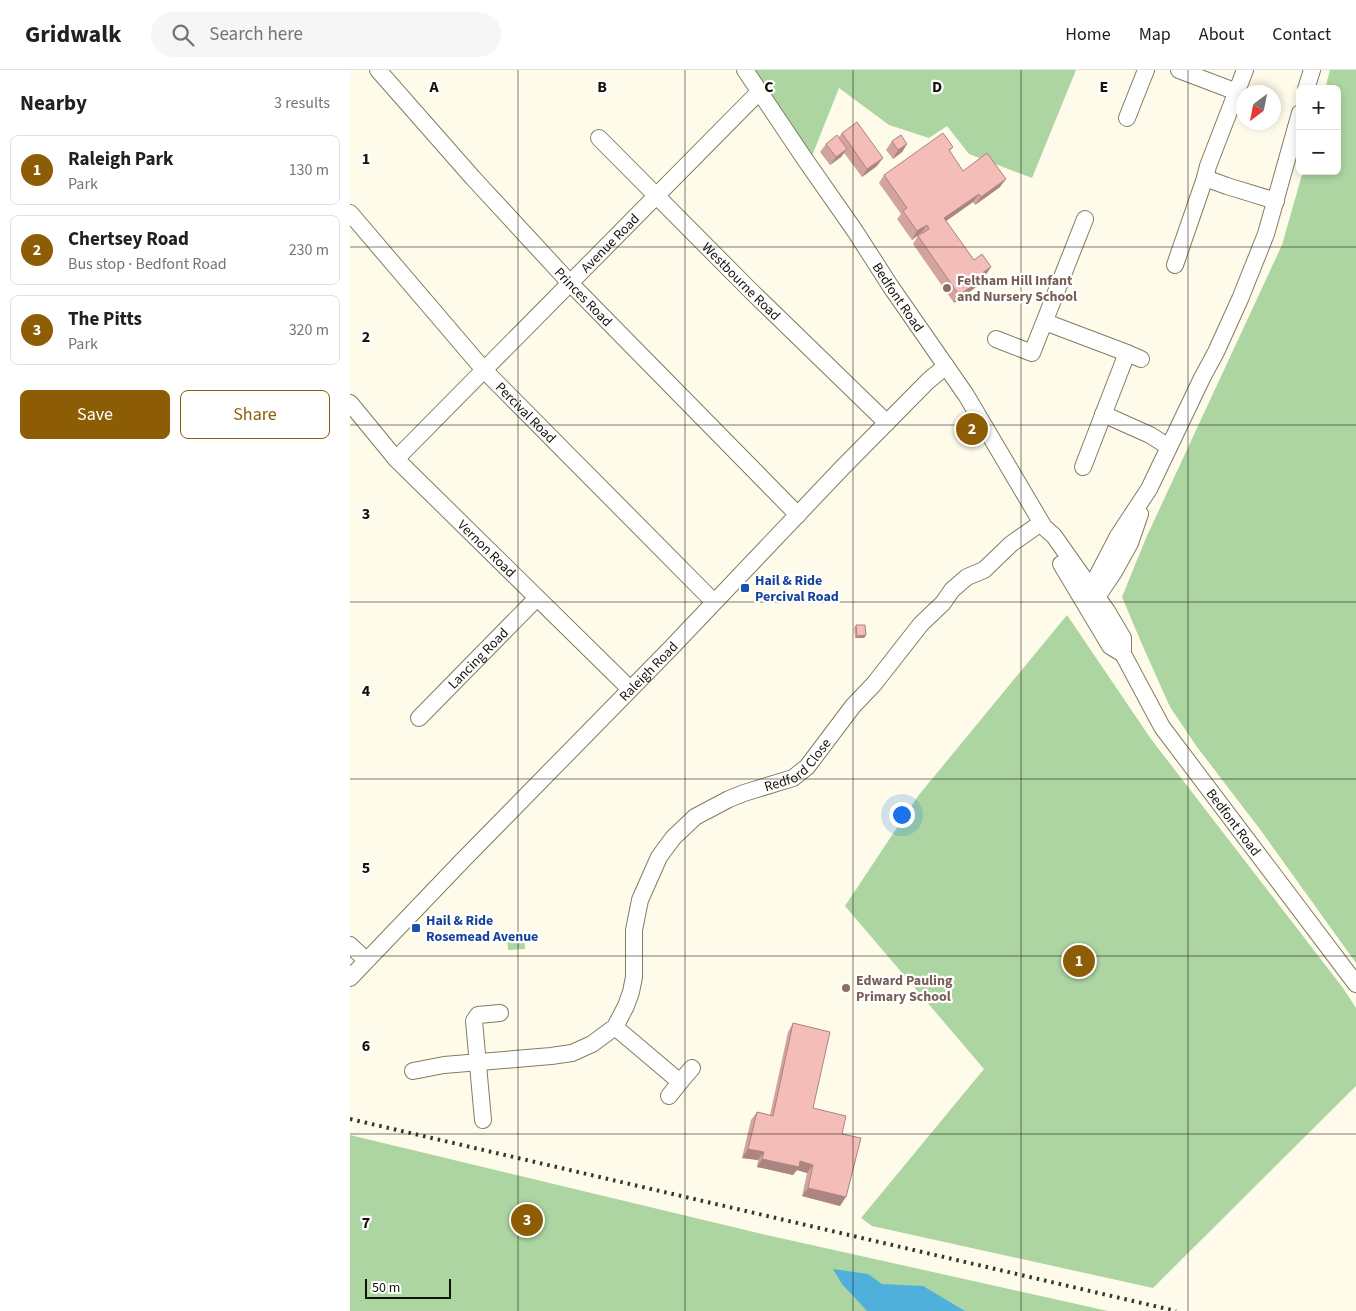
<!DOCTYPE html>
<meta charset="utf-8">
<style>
:root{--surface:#fff;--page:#f6f6f6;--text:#202124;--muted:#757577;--line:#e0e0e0;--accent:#8d5d06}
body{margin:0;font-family:"Source Sans 3",sans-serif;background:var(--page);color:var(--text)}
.controls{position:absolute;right:15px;top:15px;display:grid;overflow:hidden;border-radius:8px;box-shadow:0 2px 8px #0003}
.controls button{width:45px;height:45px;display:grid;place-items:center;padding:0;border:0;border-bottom:1px solid var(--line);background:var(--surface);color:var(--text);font:25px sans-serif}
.compass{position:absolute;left:886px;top:15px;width:45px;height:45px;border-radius:50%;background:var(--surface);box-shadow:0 2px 8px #0003;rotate:212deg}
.scale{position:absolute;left:15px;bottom:12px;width:86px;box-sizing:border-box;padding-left:5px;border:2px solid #151208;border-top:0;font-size:14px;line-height:18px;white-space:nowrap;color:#151208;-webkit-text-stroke:4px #fff;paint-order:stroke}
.you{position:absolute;left:551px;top:744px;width:18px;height:18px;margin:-12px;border:4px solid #fff;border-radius:50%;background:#1a73e8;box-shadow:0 0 0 8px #1a73e833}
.badge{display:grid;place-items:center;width:32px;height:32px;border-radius:50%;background:var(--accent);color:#fff;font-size:16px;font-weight:700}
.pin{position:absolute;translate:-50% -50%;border:2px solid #fff;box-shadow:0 1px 5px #0006}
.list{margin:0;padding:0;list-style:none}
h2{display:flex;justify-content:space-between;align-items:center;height:65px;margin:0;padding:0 20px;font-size:21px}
h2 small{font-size:16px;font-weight:400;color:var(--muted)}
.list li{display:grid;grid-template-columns:32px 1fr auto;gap:15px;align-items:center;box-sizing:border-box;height:70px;margin:0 10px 10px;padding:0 10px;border:1px solid var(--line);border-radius:8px}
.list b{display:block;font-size:19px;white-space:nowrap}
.list p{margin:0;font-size:16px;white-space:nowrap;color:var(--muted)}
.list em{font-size:16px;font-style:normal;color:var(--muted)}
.actions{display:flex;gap:10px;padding:15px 20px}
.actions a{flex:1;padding:11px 0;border:1px solid var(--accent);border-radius:8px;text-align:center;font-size:18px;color:var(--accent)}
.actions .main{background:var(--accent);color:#fff}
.icon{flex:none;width:28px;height:28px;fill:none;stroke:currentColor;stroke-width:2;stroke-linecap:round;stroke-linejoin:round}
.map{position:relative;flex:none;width:1006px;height:1241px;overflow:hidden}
header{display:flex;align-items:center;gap:30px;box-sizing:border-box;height:70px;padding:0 25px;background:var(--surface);border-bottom:1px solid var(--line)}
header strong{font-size:24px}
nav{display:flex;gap:28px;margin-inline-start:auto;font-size:18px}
.search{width:350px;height:45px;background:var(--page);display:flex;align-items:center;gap:12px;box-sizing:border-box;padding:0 18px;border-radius:28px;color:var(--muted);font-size:19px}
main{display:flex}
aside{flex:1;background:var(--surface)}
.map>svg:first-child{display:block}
.green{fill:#add5a2}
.water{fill:#4fb1db}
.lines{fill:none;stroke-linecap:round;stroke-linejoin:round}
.minor-casing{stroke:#827d63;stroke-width:18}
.minor{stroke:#fff;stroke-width:16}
.rail{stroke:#38352a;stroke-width:4;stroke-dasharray:2.5 5;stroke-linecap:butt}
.wall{fill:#d3a39d}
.shaded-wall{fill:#ac8480}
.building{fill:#f5bdb7;stroke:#ac8480}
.grid{fill:none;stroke:#151208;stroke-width:1;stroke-opacity:0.55}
.education-dot{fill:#8d6e63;stroke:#fff;stroke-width:2}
.transit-dot{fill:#1a4fb4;stroke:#fff;stroke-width:2}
.labels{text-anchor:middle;stroke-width:4.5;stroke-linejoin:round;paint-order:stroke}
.street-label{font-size:14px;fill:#151208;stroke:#fff}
.education-label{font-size:14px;font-weight:bold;fill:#785e54;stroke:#fff;text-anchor:start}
.transit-label{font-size:14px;font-weight:bold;fill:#164399;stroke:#fff;text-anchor:start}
.grid-label{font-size:16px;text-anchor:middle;font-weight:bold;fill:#151208;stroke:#fff;stroke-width:4.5;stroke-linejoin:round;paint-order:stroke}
</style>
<header>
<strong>Gridwalk</strong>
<div class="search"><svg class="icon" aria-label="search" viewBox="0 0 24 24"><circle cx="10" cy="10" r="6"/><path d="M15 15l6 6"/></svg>Search here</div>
<nav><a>Home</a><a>Map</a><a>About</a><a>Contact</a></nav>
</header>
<main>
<aside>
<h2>Nearby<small>3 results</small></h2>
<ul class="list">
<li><span class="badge">1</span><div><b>Raleigh Park</b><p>Park</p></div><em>130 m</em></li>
<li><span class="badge">2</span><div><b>Chertsey Road</b><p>Bus stop · Bedfont Road</p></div><em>230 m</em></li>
<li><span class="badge">3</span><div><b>The Pitts</b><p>Park</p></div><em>320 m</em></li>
</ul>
<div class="actions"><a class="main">Save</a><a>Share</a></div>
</aside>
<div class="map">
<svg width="1006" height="1241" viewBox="0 0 1006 1241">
<rect width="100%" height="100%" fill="#fffbea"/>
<g class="green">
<polygon points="405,0 726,0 682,108 619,84 597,56 579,68 539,55 489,18 462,86"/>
<polygon points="980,0 1006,0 1006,893 909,758 847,677 820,637 791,572 772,527 796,468 932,175 953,101 987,101 987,19 975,19"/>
<polygon points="717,545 801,669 993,918 1006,938 1006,1016 803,1218 522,1156 511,1148 634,999 495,836 568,726"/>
<polygon points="174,862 175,879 158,880 157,863"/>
<polygon points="0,1065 408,1163 758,1241 0,1241"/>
</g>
<polygon class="water" points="483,1199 518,1204 532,1214 573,1216 615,1241 517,1241 492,1214"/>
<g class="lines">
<defs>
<g id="minor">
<path id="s1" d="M28,0L123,108L220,213L448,445"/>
<path id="s2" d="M395,0L454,88L505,161L541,217L616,325L694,457L704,466L757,541L773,568V584L812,657L1006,914"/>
<polyline points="829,0 887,22"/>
<polyline points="956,19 962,0"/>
<polyline points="777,48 796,0"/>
<path id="s3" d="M249,68L400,220L537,353"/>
<polyline points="855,108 877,116 926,131"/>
<path id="s4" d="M0,143L134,300L364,532"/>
<polyline points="825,195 855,108 858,96 895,0"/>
<polyline points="695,252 777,283 733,397"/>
<polyline points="646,269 682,283 735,149"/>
<polyline points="777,283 791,289"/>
<path id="s5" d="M0,333L46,389L280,619"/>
<polyline points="753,344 800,365 819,377"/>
<path id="s6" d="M46,389L410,21"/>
<polyline points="711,494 760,576 773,584"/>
<polyline points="747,527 764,502 780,473 790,444"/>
<polyline points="740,541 741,518 768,466 799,419 852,308 866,282 890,229 916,164 950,43"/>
<path id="s7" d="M69,648L186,529"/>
<polyline points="0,875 16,890"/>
<path id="s8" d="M0,908L113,790L319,580L493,397L578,311L596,296"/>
<polyline points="265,957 330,1012 342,998"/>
<path id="s9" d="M63,1001L94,995L201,986L222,983L242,974L265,957L276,936L281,922L284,907V860L290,830L309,787L323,768L345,747L379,729L394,723L443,708L457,697L503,636L524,614L571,554L593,533L602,520L617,507L634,500L661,474L691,453"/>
<polyline points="319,1026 330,1012"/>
<polyline points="133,1050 124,951 128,945 150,943"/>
</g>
</defs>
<use href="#minor" class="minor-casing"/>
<use href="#minor" class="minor"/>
<polyline class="rail" points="0,1049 826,1241"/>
</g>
<g class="wall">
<polygon points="492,63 527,96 512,107 494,83 491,87 480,95 470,82 476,74 489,67"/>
<polygon points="542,71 557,74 552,82 543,89 536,80"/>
<polygon points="603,77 600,81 613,101 650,117 625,135 623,132 596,151 635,206 629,215 604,233 563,174 568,166 571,164 571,163 562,170 547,149 551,144 529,113 534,105"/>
<polygon points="506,555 516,565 514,568 505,568 504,558"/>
<polygon points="443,953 463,1038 492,1064 490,1136 452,1126 457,1103 447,1100 443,1105 407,1097 408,1090 392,1088 401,1050 407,1042 420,1045 438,962"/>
</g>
<g class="shaded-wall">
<polygon points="557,74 552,82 543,89 548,80"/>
<polygon points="497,79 491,87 480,95 486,87"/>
<polygon points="533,88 527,96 512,107 517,99"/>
<polygon points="656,109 650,117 625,135 631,127"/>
<polygon points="629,124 623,132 589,156 594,148"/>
<polygon points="577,155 571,163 562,170 567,161"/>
<polygon points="641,197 635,206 627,212 632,203"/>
<polygon points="635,207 629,215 604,233 609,225"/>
<polygon points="516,565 514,568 505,568 507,566"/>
<polygon points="398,1079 414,1082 408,1090 392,1088"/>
<polygon points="412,1089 450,1091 463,1095 457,1103 447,1100 443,1105 407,1097"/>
<polygon points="458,1118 496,1127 490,1136 452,1126"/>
</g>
<g class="building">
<polygon points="507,52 533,88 517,99 492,63"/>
<polygon points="593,63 603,77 599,80 613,101 637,83 656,109 631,127 629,124 594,148 624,190 632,184 641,197 632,203 635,207 609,225 568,166 579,159 577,155 567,161 553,141 557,138 534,105"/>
<polygon points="487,65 497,79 486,87 476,74"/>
<polygon points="551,65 557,74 548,80 542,71"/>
<polygon points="506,555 515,555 516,565 507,566"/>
<polygon points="443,953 480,962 463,1038 496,1046 492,1064 511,1068 496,1127 458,1118 463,1095 450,1091 449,1097 412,1089 414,1082 398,1079 407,1042 423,1046"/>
</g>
<path class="grid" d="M168,0V1241M335,0V1241M503,0V1241M671,0V1241M838,0V1241M0,177H1006M0,355H1006M0,532H1006M0,709H1006M0,886H1006M0,1064H1006"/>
<g class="education-dot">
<circle cx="597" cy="218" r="5"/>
<circle cx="496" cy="918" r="5"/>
</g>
<g class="transit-dot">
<rect x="390" y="513" width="10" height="10" rx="2.5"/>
<rect x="61" y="853" width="10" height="10" rx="2.5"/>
</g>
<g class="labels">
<g class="street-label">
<text dy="5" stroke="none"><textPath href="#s6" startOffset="304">Avenue Road</textPath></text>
<text dy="5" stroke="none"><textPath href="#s3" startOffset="202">Westbourne Road</textPath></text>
<text dy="5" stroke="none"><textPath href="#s1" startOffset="306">Princes Road</textPath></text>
<text dy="5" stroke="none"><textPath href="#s2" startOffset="274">Bedfont Road</textPath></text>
<text dy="5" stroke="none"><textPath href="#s4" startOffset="266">Percival Road</textPath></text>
<text dy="5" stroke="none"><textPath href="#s5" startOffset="200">Vernon Road</textPath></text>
<text dy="5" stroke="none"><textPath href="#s7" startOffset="84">Lancing Road</textPath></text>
<text dy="5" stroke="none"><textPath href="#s8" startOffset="428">Raleigh Road</textPath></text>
<text dy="5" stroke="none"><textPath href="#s9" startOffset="560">Redford Close</textPath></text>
<text dy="5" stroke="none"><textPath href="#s2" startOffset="901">Bedfont Road</textPath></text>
</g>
<g class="education-label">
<text x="607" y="215">Feltham Hill Infant<tspan x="607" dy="16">and Nursery School</tspan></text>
<text x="506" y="915">Edward Pauling<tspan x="506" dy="16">Primary School</tspan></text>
</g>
<g class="transit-label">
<text x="405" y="515">Hail &amp; Ride<tspan x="405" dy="16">Percival Road</tspan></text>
<text x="76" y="855">Hail &amp; Ride<tspan x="76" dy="16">Rosemead Avenue</tspan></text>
</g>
</g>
<g class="grid-label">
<text x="84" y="22">A</text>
<text x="252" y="22">B</text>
<text x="419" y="22">C</text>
<text x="587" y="22">D</text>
<text x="754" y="22">E</text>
<text x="16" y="94">1</text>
<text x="16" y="272">2</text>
<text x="16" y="449">3</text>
<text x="16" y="626">4</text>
<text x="16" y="803">5</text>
<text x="16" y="981">6</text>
<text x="16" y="1158">7</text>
</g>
</svg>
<div class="controls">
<button>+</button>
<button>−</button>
</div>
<svg class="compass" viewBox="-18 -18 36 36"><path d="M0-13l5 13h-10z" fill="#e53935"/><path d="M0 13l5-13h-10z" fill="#757577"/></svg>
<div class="scale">50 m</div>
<div class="you"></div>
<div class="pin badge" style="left:729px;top:891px">1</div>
<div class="pin badge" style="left:622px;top:359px">2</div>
<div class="pin badge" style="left:177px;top:1150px">3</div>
</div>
</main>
